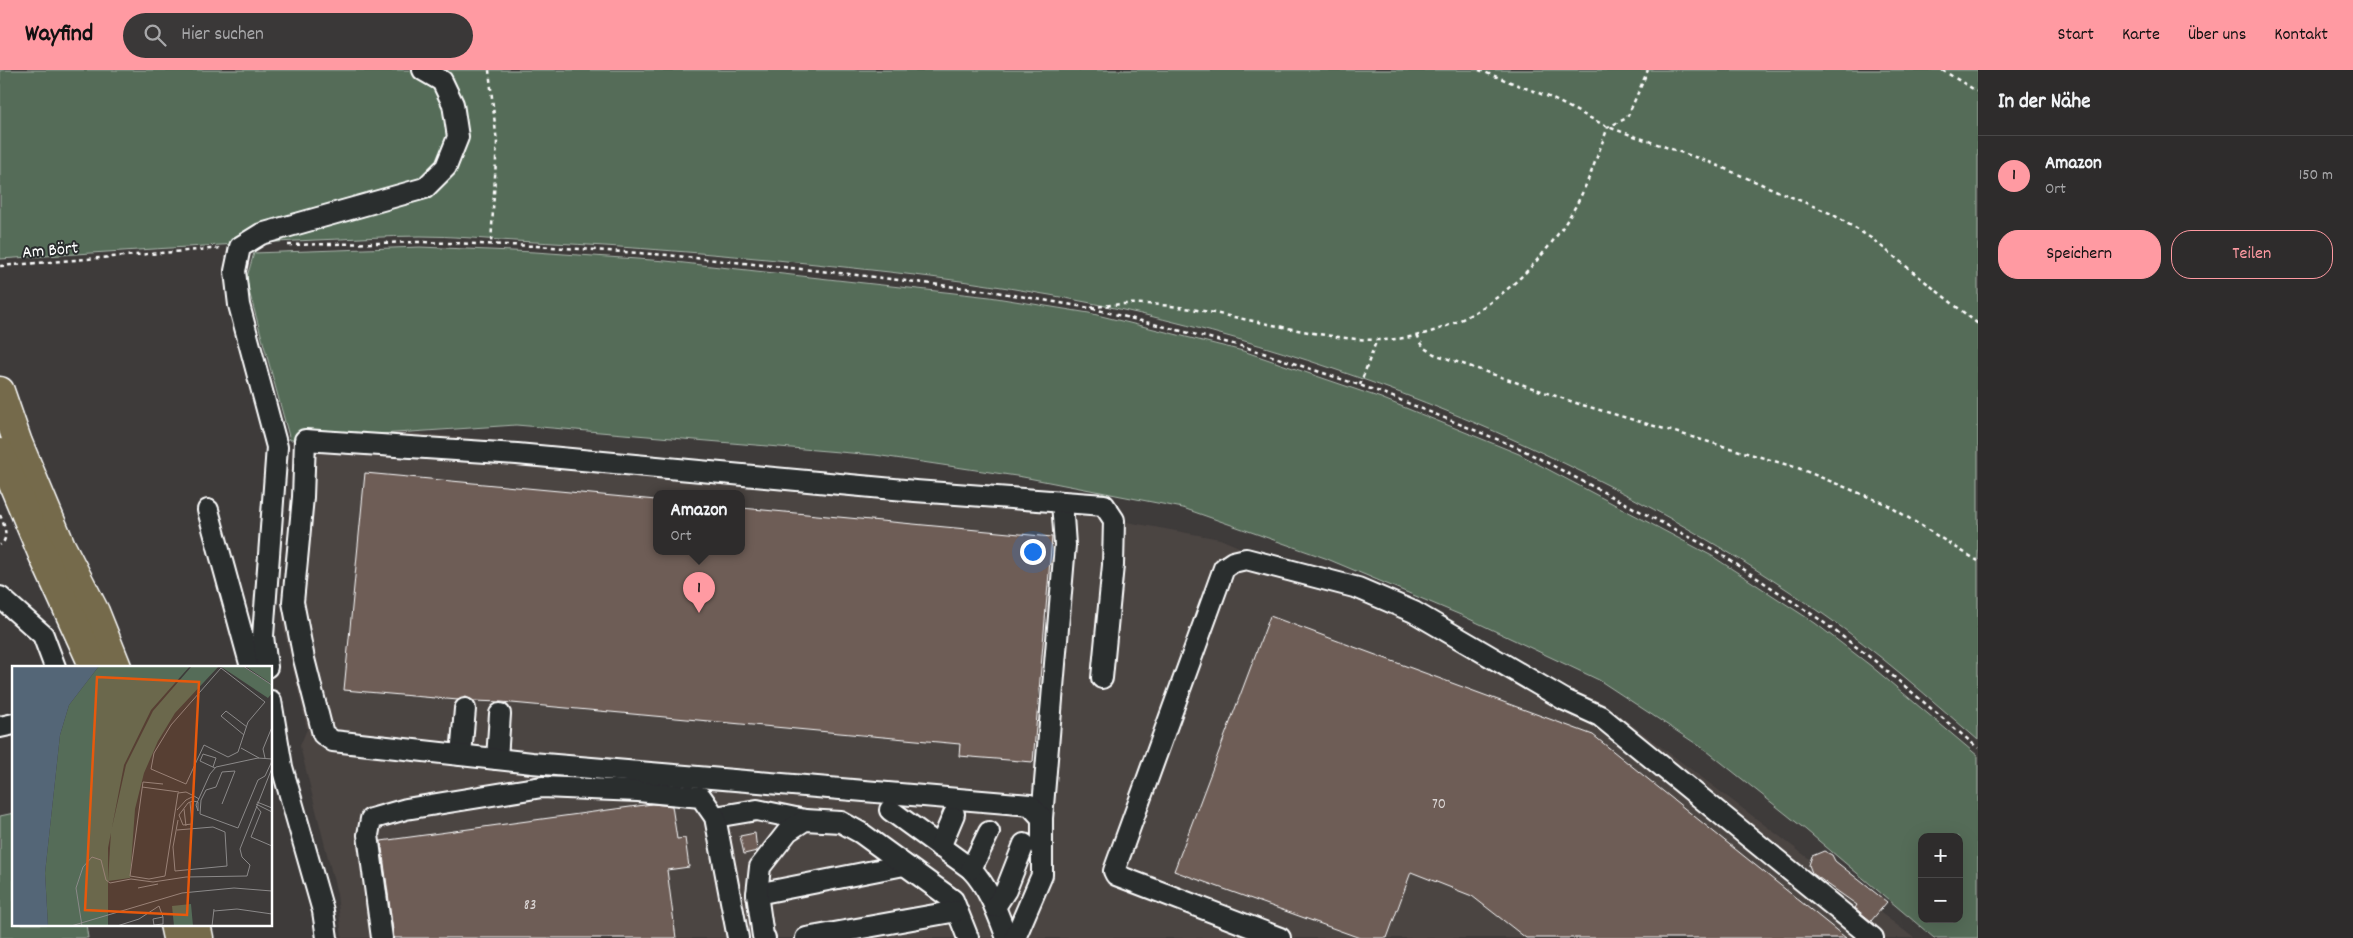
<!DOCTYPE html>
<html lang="de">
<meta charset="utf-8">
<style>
:root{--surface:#2e2c2c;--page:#3a3838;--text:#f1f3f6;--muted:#a7a7a9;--line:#494848;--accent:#ff9aa2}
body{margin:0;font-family:Dekko,sans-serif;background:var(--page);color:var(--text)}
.controls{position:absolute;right:15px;bottom:15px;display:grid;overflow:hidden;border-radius:10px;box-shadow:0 5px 20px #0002}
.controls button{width:45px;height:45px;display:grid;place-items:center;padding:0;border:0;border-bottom:1px solid var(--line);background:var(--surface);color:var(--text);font:25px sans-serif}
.you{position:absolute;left:1032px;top:481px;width:18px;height:18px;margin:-12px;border:4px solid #fff;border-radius:50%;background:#1a73e8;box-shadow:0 0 0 8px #1a73e833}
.badge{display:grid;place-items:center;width:32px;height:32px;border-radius:50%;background:var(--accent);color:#111;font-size:16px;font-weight:700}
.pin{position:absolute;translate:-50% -41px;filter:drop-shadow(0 1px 2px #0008)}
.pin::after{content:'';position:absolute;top:26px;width:18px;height:15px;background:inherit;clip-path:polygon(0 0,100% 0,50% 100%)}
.popup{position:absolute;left:653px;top:420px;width:92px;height:65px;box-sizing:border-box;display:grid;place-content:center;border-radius:10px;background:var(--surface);filter:drop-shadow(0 1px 4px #0005);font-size:16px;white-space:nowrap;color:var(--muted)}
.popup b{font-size:19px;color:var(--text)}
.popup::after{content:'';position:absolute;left:50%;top:100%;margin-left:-10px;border:10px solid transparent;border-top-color:var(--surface)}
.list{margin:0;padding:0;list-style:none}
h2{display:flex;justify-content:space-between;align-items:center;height:65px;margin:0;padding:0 20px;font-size:21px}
h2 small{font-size:16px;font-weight:400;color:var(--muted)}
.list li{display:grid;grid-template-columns:32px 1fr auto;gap:15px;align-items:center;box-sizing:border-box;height:80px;padding:0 20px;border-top:1px solid var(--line)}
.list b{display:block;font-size:19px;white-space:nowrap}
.list p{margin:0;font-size:16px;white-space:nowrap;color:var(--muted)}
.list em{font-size:16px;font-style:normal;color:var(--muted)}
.actions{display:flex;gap:10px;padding:15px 20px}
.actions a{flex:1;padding:11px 0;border:1px solid var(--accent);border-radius:20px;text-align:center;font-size:18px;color:var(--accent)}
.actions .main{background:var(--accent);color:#111}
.icon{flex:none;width:28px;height:28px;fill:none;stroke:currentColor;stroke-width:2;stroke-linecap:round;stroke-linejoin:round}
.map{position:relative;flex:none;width:1978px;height:868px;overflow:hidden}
header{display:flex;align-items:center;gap:30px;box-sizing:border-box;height:70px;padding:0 25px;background:var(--accent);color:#111}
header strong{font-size:24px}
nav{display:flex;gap:28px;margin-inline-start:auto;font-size:18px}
.search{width:350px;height:45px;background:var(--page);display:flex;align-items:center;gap:12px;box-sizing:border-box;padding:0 18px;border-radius:28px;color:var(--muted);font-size:19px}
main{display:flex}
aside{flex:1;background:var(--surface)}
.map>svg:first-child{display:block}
.built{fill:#4c4543;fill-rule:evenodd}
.green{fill:#556c58;stroke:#aab6ac;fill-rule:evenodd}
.building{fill:#6e5d57;stroke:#fff}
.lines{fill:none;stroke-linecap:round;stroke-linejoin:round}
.minor-casing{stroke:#fff;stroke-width:24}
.highway-casing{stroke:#fff;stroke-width:31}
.path{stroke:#fff;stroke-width:2.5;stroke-dasharray:4 4;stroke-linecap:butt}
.minor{stroke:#2a2d2e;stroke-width:20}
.highway{stroke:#756b4b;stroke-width:28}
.labels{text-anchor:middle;stroke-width:4;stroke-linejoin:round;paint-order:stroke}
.number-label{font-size:15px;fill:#dbd6d5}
.street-label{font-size:18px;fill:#fff;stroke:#2a2d2e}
.inset-road{fill:none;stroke:#8b8989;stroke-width:1}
.view{fill:#e8590c;fill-opacity:0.15;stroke:#e8590c;stroke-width:2.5}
.inset-edge{fill:none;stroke:#fff;stroke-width:2.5}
</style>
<header>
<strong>Wayfind</strong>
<div class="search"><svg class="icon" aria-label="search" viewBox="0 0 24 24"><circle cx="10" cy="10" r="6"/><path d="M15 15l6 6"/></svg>Hier suchen</div>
<nav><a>Start</a><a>Karte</a><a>Über uns</a><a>Kontakt</a></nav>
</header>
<main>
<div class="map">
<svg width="1978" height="868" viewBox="0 0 1978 868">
<rect width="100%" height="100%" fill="#3e3b3a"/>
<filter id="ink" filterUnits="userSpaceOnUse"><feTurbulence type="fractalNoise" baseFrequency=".02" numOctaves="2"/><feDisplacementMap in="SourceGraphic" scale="10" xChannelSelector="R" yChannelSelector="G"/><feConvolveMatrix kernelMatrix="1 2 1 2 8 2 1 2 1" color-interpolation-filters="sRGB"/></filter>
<g filter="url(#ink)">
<path class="built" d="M299,352L869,405L1220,469L1603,633L1914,868H342L337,824L300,676L307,659L282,551ZM656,424H742V482H656Z"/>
<g class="green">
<path d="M0,0H1978V670C1927,626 1878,582 1823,544C1606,393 1349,286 1091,233C985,211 875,200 767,189C683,181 600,175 515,171C484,169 452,166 421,166C386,166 350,169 315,170C210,175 105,182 0,189Z"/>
<path d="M420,177L535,182L666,191L990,227L1089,243L1243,281L1381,328L1519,384L1712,486L1815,553L1871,596L1978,686V868H1934L1806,760L1707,681L1599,610L1463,546L1325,488L1183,438L1023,407L875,385L516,355L290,370L246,210L254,183ZM1922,767H1959V849H1922Z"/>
<polygon points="14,743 14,854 86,854 88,868 0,868 0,746"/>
</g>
<g class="building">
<polygon points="365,403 656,430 656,482 742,482 742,438 1052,467 1033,692 959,686 960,674 501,632 474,631 466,627 458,630 344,620"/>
<polygon points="1270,546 1593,665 1846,868 1526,868 1472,826 1411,802 1387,868 1360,868 1174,801"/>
<polygon points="652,734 672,736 677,769 685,768 689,797 667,800 676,868 394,868 381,771"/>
<polygon points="755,763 757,781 744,784 740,766"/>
<polygon points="1824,781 1832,785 1835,791 1887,832 1871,851 1855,838 1857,835 1812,803 1809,795 1812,786"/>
</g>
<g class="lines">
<defs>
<g id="minor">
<polyline points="208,440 251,597"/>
<polyline points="0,527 43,565 55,597"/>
<polyline points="267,597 263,566 277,377 239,235 235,201 240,177 261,164 425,118 446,97 458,67 453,34 442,11 423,0"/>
<polyline points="271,631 282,697 323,841 327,868"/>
<polyline points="0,657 14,654"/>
<polyline points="461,685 465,639"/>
<polyline points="497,689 500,644"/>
<path d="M890,740L971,799C989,818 998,844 1007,868"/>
<polyline points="715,747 757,740 805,750"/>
<polyline points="1042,748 1065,475 1062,432"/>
<polyline points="940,777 954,744"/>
<polyline points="971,799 989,762"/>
<polyline points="757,824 904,795"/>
<polyline points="995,837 1006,820 1024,774"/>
<polyline points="382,868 368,765 371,749 406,739 542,717 638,721 701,727 715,747 738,868"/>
<polyline points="765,868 763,866 757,824 760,797 788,761 805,750 841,752 861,763 953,830 968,868"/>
<polyline points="806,868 957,841"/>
<polyline points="1015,868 1042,805 1042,748 1030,735 532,693 333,671 323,664 304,589 293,532 303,427 305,370 517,384 915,421 1104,435 1114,450 1113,495 1102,608"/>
<polyline points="1280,868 1116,805 1114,801 1224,498 1233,492 1246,489 1358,518 1414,542 1565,630 1600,646 1873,868"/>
</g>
<g id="highway">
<polyline points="0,321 18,373 61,476 95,542 117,597"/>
<polyline points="0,383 42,483 94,597"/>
<polyline points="174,854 177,868"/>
<polyline points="196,854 199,868"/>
</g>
</defs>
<use href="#minor" class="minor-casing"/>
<use href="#highway" class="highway-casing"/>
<g class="path">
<polyline points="489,0 497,73 491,174"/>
<polyline points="1479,0 1549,27 1608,57 1709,92 1832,144 1871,168 1978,254"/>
<polyline points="1942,0 1978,22"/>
<polyline points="288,175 421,172 536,176 667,185 849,204 990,221 1090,238 1245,277 1383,323 1521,379 1716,481 1819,549 1875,591 1978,678"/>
<polyline points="0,196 223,178"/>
<path d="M1091,238C1146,227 1199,240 1253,251C1295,259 1337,270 1380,270C1461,269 1531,211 1571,144C1587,118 1597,86 1608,57L1627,48L1648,0"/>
<polyline points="1417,265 1424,278 1434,284 1579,334 1798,398 1886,434 1978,491"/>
<polyline points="1360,315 1377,269"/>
<path d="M0,445C4,454 10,469 0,475"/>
</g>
<use href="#minor" class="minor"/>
<use href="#highway" class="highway"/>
</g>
</g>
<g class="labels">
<g class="number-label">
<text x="1439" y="738">70</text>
<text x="530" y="839">83</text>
</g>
<g class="street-label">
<text transform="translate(50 179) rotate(-5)" y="6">Am Bört</text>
</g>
</g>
<g transform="translate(12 596)">
<rect width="260" height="260" fill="#3e3b3a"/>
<path d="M87,0H178L139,44L112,99L96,182V260H36L33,207L48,69L57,39ZM180,0H207L163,47L146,75L132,107L123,143L118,212L96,215L99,166L114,99L141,45ZM208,0H230L260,19V27L256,32ZM233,0H260V18ZM179,238L181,260H162L160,240Z" fill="#556c58"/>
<path d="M0,0H87L57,39L48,69L33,207L36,260H0Z" fill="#546677"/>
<path class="inset-road" d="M231,0L260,19M209,2L253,36L236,56L226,86L216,91L192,79L174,118L139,103L142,87L159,59ZM232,69L209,50L214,45L235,61M229,82L247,92M253,92L251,83L260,61M201,101L204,92L191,88L188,95L203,102M151,118L131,116L118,210L137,213L153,210L166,127L174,126L182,130M130,121L167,126M178,136L180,158L171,159L167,149L176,137L178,136L181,135L186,136M186,136V145L184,139L198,108L204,101L246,92L260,93M245,136L260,142M210,138L223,105L210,106L204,121L194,124L189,134L188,148L226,162L246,114L253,110L260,95M244,138L260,146M244,140L249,146L239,171L260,180M172,143L174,160M165,144L174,134L182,130L187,133M165,164L201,161L213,166L215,200L163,205L161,181L166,154M126,222L146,218M202,245L225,243L260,248M59,260L170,227L222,222L260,225M70,260L64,222L71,201L80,191L89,194L94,214L98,217L119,213L141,216L174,211L235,210L238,199L230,191L228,183L260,102M105,260L127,253L147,240L151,251V258L142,259L141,253L151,251M200,260L202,243"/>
<path class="view" d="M85,11L187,16L175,249L73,244Z"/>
<rect width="260" height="260" class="inset-edge"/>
</g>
</svg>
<div class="controls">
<button>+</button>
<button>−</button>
</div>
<div class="you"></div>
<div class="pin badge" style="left:699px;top:543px">1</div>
<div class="popup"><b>Amazon</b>Ort</div>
</div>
<aside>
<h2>In der Nähe<small></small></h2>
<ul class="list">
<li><span class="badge">1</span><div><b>Amazon</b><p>Ort</p></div><em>150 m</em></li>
</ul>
<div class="actions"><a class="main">Speichern</a><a>Teilen</a></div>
</aside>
</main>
